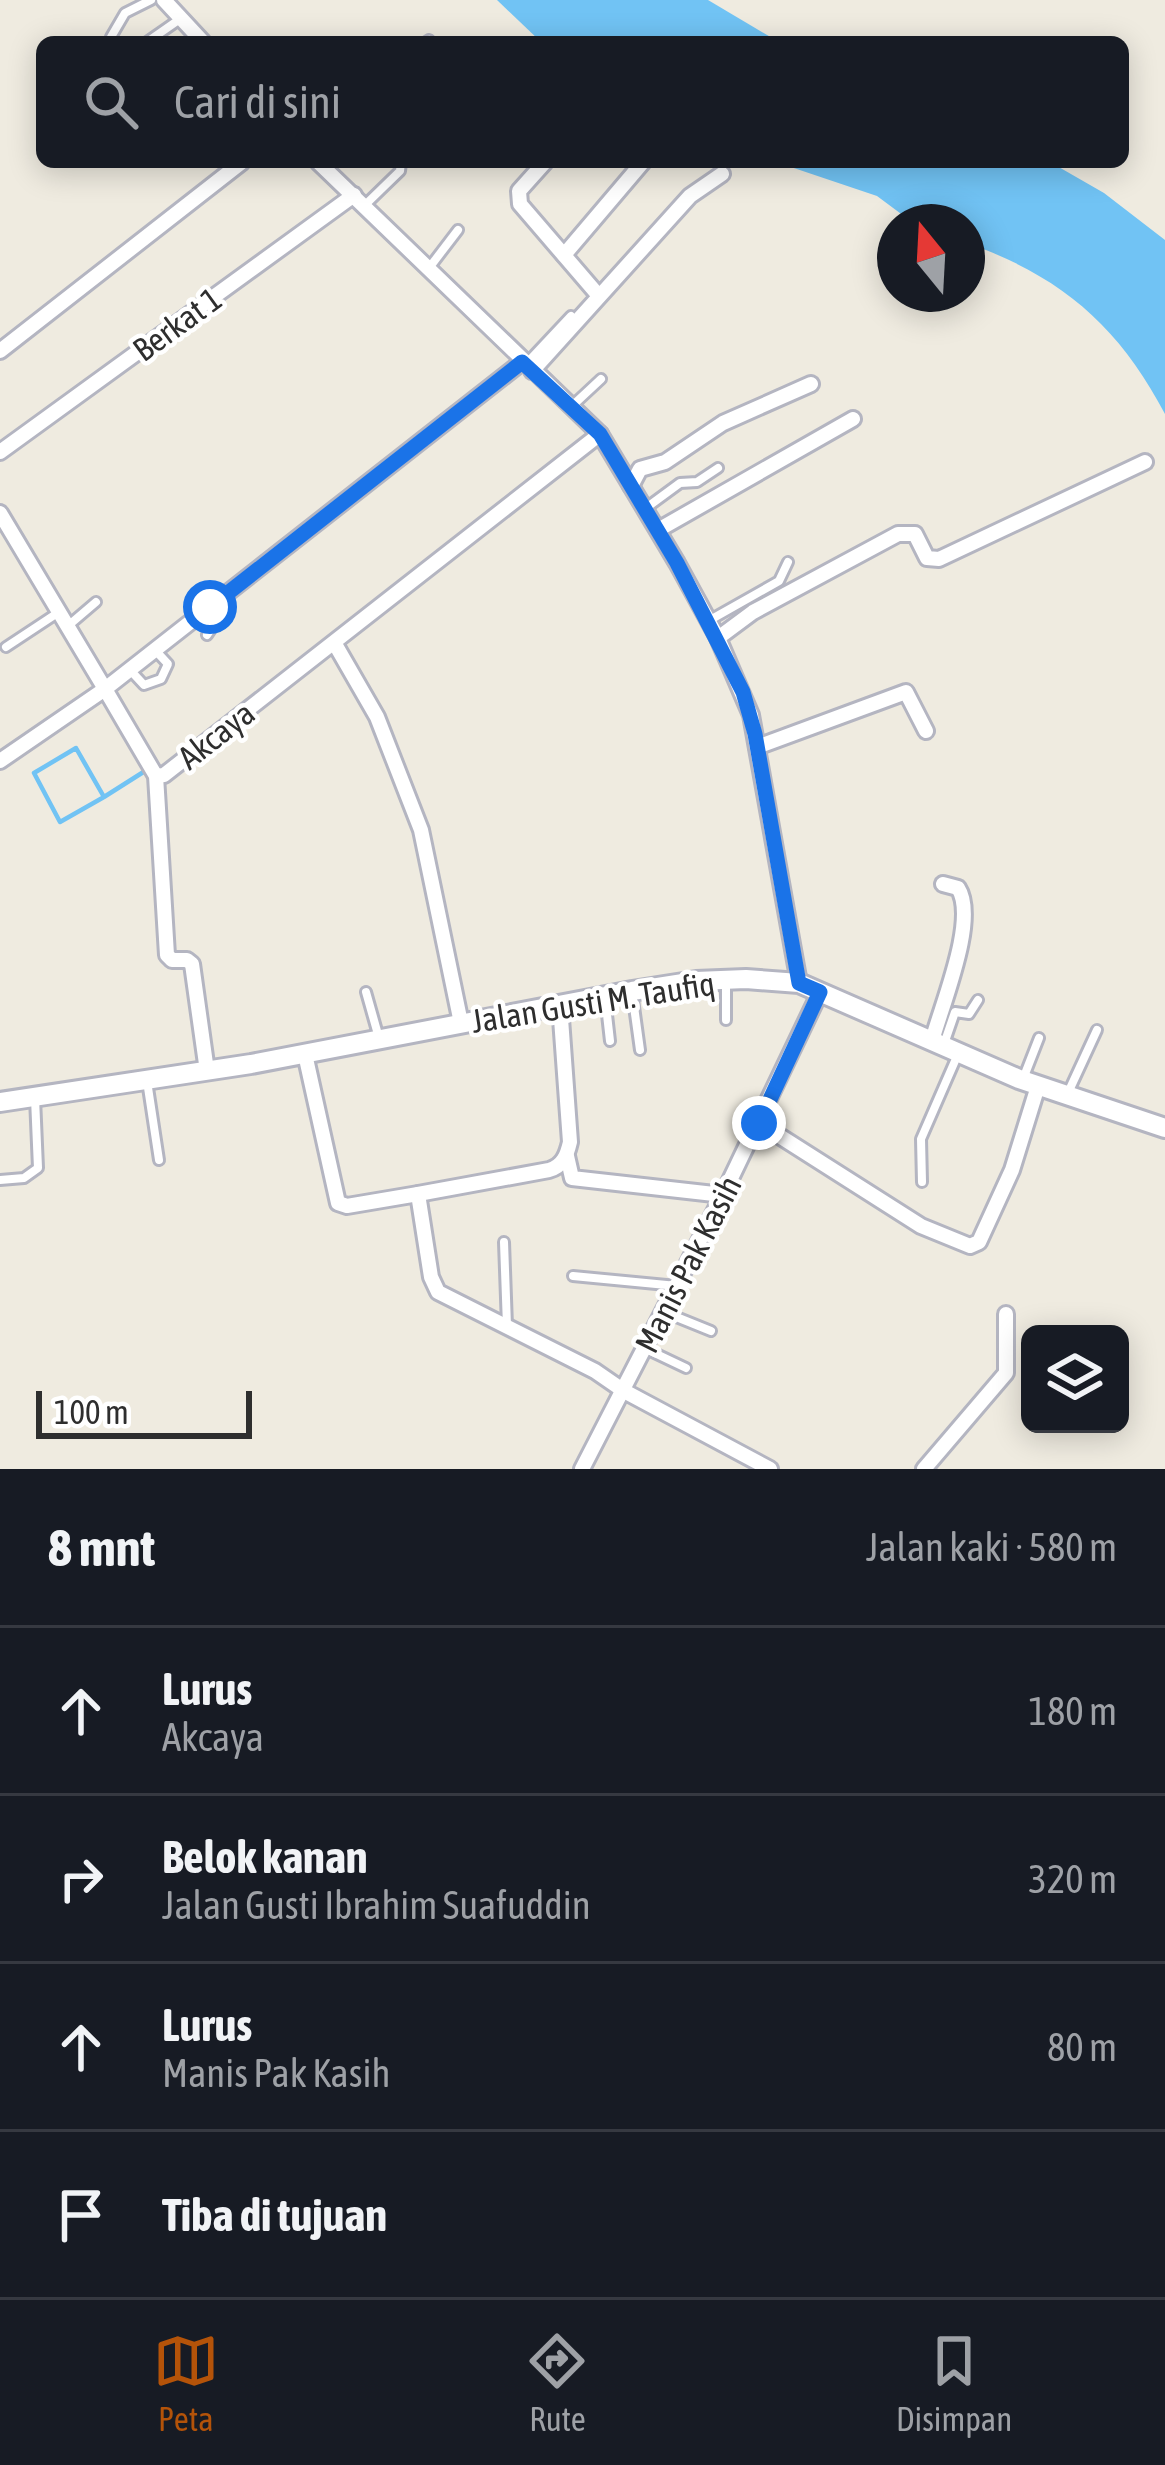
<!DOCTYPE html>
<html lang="id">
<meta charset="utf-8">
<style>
:root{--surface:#171b24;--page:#242831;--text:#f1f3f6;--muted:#9ea1a6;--line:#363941;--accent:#b45309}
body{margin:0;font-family:"Asap Condensed",sans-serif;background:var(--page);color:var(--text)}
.controls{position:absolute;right:36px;bottom:36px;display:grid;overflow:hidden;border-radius:18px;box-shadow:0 6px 30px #0003}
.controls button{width:108px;height:108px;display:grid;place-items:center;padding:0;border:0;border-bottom:3px solid var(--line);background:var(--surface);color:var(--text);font:60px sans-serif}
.compass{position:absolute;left:877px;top:204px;width:108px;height:108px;border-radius:50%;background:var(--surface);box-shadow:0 6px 30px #0003;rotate:342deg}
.scale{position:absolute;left:36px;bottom:30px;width:216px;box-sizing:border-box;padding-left:12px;border:6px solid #2e2e2e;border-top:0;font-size:33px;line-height:42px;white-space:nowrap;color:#2e2e2e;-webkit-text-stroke:9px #fff;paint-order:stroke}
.stop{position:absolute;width:36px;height:36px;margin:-27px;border:9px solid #1a73e8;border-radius:50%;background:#fff}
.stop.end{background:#1a73e8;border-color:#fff;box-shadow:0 3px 12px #0008}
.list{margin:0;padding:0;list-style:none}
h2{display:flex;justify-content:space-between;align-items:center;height:156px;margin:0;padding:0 48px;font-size:51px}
h2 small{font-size:39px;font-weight:400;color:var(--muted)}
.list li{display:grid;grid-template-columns:78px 1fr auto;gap:36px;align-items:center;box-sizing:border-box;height:168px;padding:0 48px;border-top:3px solid var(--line)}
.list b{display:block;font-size:45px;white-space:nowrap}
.list p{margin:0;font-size:39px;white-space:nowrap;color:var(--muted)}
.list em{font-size:39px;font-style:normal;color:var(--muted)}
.icon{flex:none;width:66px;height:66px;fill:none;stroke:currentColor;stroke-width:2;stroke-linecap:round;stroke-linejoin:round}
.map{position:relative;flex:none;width:1165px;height:1469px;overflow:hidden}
.search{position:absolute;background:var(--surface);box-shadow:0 6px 30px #0003;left:36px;right:36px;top:36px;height:132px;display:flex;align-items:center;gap:30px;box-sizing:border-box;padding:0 42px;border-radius:18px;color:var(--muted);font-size:45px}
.sheet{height:828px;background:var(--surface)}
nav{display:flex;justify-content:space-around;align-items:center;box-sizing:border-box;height:168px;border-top:3px solid var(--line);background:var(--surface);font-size:33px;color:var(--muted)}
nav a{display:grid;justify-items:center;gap:6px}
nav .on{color:var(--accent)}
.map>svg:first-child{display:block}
.water{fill:#71c3f4}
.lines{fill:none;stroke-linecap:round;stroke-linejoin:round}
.stream{stroke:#71c3f4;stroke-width:4.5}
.lane-casing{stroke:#b4b5c1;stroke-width:14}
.street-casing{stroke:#b4b5c1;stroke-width:20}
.secondary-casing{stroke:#b4b5c1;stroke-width:24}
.lane{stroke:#fff;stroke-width:8}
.street{stroke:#fff;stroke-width:14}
.secondary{stroke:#fff;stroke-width:18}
.route{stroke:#1a73e8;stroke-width:15}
.labels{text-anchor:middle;stroke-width:9;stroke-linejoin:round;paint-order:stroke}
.street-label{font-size:33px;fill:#2e2e2e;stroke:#fff}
</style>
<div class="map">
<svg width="1165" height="1469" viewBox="0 0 1165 1469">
<rect width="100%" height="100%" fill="#efebe0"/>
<g class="water">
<polygon points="497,0 708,0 779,42 541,42"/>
<path d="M776,162H1050L1104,193L1165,240V414C1119,326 1061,276 967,243V222H912L877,196Z"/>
</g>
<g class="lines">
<polyline class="stream" points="104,797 60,822 34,773 76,748 104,797 145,771"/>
<defs>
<g id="lane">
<polyline points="111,37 125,13 151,0"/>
<polyline points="147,42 180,19"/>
<polyline points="426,42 429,40"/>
<polyline points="365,205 400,171 401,162"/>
<polyline points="429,268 458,230"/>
<polyline points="526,364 571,316"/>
<polyline points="572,406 601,379"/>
<polyline points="646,508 680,483 697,482 718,468"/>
<polyline points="710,620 779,581 788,562"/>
<polyline points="69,625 96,602"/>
<polyline points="207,635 218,619 211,608"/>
<polyline points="6,647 59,612"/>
<polyline points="131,671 144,685 161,679 168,664 155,650"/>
<polyline points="366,992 379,1038"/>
<polyline points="632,992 640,1050"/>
<polyline points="605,997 610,1041"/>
<polyline points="726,1020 726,981"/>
<polyline points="944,1044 955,1012 969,1014 978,1000"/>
<polyline points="1023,1079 1039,1038"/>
<polyline points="147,1081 159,1160"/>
<polyline points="1067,1095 1097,1030"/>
<polyline points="0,1180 24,1178 38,1168 35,1098"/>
<polyline points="922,1182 921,1139 958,1054"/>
<polyline points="504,1242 507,1326"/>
<polyline points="573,1276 677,1286"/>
<polyline points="664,1312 711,1331"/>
<polyline points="646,1349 686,1368"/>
</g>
<g id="street">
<polyline points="164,0 203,42"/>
<polyline points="318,162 600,434 677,563 718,638 751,715 799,983"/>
<polyline points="545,162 519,191 520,204 599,296"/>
<polyline points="564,255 643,162"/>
<polyline points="0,351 242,162"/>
<polyline points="532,371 690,196 722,174"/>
<polyline points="0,452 354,195"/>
<polyline points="631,486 640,469 665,462 723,423 811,384"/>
<polyline points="0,513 105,689 0,761"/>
<polyline points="658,530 853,419"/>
<polyline points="718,638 753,612 898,534 915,534 927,558 939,559 1145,462"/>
<polyline points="335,644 377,717 421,830 461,1023"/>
<polyline points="757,747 906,692 926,731"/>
<polyline points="156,776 164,775 600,434"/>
<path d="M932,1041C942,1004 978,919 958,888L943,884"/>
<polyline points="305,1054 338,1203 347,1206 418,1194 431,1277 438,1292 595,1371 624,1391 770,1469"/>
<polyline points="207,1071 192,964 187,960 172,960 167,955 156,776 105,689 522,362"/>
<polyline points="759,1123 921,1226 970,1246 979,1242 1012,1170 1038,1086"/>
<polyline points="567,1156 572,1178 723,1195"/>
<path d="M418,1194L549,1170C563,1166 567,1155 570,1142L560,1005"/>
<polyline points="582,1469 723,1195 820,992"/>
<polyline points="924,1469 1006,1373 1006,1314"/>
</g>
<polyline id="secondary" points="0,1102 251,1064 632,991 696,981 746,979 799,983 1019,1079 1165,1128"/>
</defs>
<use href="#lane" class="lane-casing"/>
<use href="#street" class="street-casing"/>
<use href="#secondary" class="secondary-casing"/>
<use href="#lane" class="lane"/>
<use href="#street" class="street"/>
<use href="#secondary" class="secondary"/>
</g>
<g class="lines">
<polyline class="route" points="210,607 522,362 600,434 677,563 743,692 755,734 799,983 820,992 759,1123"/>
</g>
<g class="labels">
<g class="street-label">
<text transform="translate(177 324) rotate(-36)" y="12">Berkat 1</text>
<text transform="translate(216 735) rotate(-38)" y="12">Akcaya</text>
<text transform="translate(593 1002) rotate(-9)" y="12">Jalan Gusti M. Taufiq</text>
<text transform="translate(688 1264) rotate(-63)" y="12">Manis Pak Kasih</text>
</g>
</g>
</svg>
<div class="controls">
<button><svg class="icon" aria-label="layers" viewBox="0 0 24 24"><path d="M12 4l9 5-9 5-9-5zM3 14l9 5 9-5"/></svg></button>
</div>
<svg class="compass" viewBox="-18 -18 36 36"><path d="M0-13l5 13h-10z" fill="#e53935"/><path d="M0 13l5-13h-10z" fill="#9ea1a6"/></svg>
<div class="scale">100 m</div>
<div class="stop" style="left:210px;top:607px"></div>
<div class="stop end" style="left:759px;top:1123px"></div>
<div class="search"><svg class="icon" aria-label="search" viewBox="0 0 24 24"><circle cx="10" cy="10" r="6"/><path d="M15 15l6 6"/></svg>Cari di sini</div>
</div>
<section class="sheet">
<h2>8 mnt<small>Jalan kaki · 580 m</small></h2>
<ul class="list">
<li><svg class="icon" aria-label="ahead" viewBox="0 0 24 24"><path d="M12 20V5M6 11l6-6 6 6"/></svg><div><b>Lurus</b><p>Akcaya</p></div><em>180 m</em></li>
<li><svg class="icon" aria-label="right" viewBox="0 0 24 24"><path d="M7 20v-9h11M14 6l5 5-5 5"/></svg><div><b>Belok kanan</b><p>Jalan Gusti Ibrahim Suafuddin</p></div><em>320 m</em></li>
<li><svg class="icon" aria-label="ahead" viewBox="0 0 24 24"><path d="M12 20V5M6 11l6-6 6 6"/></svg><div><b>Lurus</b><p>Manis Pak Kasih</p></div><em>80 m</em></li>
<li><svg class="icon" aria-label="arrive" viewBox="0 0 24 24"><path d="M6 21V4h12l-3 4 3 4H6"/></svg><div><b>Tiba di tujuan</b></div></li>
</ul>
</section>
<nav>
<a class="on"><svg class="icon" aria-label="map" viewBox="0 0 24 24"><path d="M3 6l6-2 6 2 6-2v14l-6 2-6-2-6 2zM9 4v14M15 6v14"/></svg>Peta</a>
<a><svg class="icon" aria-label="directions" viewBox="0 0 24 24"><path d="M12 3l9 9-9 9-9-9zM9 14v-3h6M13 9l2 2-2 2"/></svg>Rute</a>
<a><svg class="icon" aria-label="saved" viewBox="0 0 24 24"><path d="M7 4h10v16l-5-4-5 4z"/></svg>Disimpan</a>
</nav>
